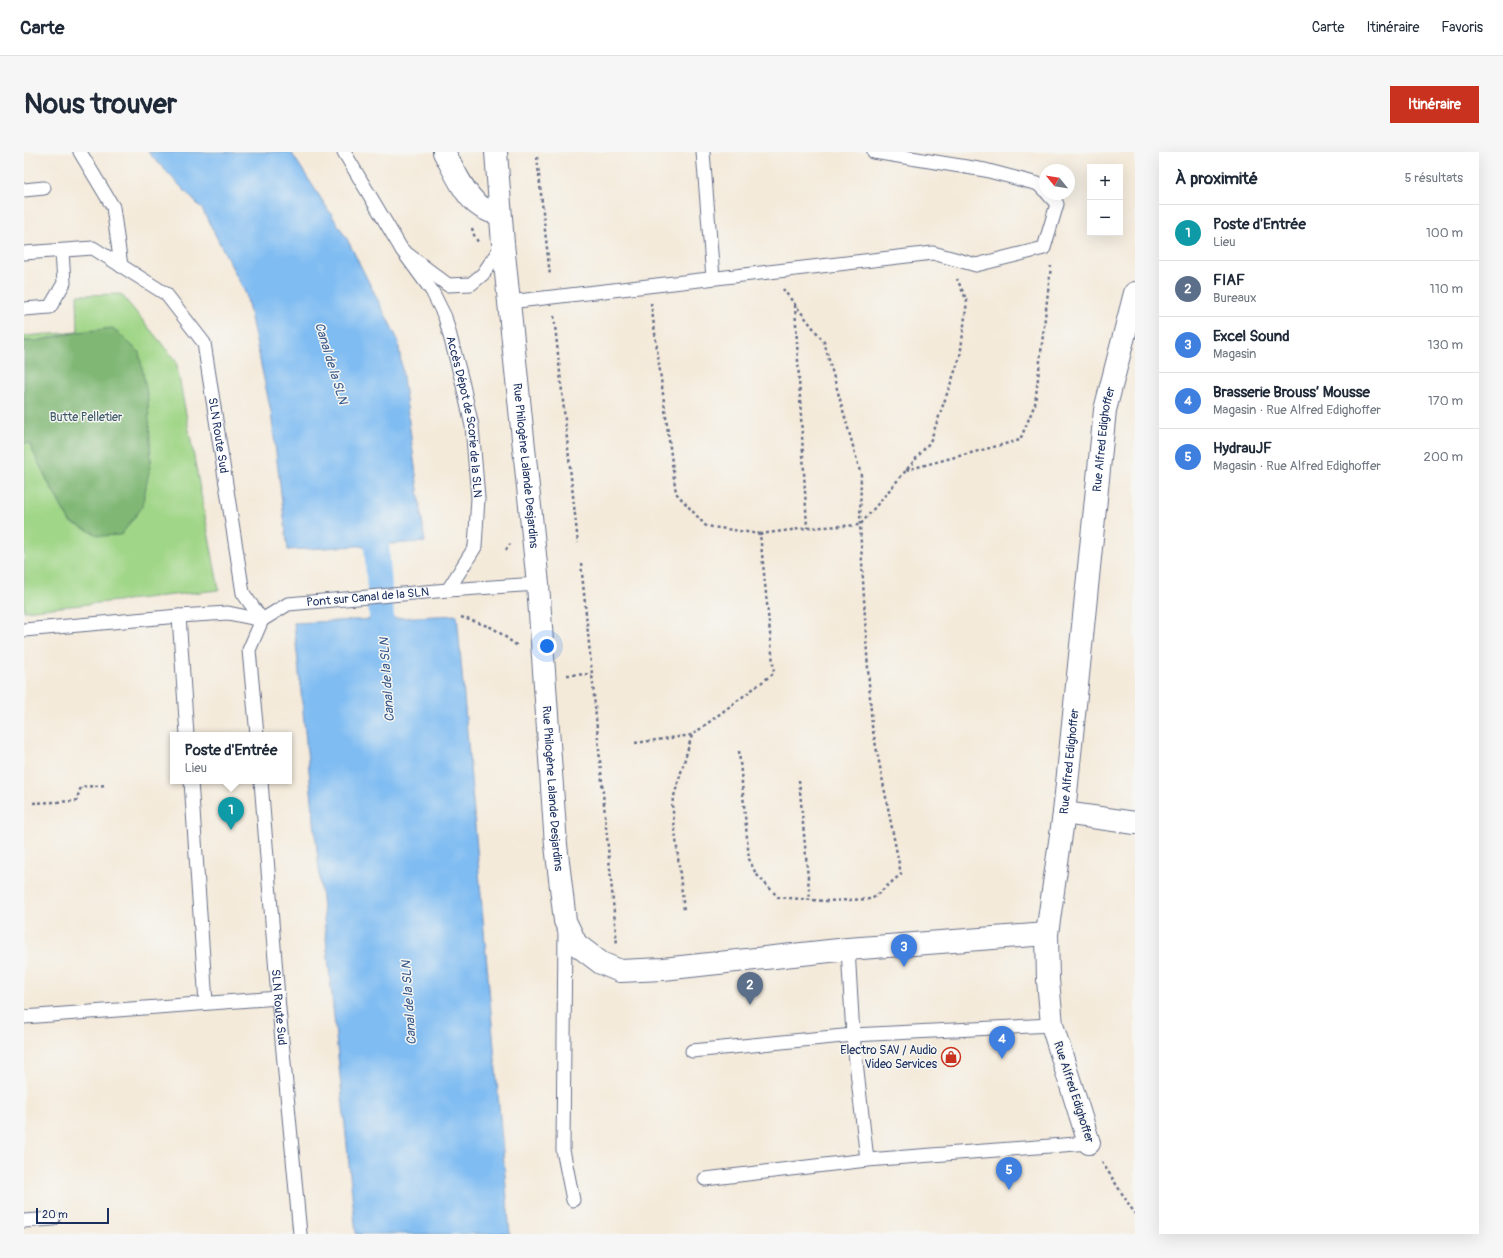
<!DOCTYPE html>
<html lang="fr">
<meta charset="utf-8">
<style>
:root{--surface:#fff;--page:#f6f6f7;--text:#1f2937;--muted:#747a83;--line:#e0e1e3;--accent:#c8321e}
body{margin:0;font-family:Pangolin,sans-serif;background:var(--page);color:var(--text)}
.controls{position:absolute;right:12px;top:12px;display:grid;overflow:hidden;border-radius:0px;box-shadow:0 4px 16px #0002}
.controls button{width:36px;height:36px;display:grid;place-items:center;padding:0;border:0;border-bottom:1px solid var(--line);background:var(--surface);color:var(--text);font:20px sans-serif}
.compass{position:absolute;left:1015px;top:12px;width:36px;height:36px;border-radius:50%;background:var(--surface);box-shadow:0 4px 16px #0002;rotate:300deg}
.scale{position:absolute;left:12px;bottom:10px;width:73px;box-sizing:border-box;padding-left:4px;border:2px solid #1b2f5e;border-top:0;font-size:11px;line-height:14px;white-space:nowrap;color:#1b2f5e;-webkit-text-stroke:3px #f6f6f2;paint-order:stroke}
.you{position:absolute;left:523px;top:494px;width:14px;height:14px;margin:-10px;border:3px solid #fff;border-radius:50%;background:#1a73e8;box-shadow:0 0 0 6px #1a73e833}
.badge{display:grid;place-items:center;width:26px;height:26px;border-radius:50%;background:var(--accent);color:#fff;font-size:13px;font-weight:700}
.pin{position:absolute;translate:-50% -33px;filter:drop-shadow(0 1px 2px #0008)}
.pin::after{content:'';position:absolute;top:21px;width:14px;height:12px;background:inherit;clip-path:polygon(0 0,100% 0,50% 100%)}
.popup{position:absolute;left:146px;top:580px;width:122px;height:52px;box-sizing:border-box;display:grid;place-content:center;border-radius:0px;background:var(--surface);filter:drop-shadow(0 1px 3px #0005);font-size:13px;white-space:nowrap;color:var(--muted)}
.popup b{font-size:15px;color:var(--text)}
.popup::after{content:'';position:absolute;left:50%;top:100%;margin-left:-8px;border:8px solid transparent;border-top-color:var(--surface)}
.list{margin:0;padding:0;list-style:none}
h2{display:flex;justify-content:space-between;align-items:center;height:52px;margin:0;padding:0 16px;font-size:17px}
h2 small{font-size:13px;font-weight:400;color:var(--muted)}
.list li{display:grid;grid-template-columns:26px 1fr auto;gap:12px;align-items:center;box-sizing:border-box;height:56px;padding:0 16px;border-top:1px solid var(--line)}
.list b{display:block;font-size:15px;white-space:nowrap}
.list p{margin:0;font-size:13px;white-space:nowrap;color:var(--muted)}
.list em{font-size:13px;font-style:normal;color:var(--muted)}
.map{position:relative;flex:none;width:1111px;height:1082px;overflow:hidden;border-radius:0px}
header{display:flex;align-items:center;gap:24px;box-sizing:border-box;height:56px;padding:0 20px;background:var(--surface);border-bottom:1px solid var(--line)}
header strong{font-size:19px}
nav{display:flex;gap:22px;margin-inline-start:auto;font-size:14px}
.intro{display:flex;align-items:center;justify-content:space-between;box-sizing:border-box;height:96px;padding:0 24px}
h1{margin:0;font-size:28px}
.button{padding:10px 18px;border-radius:0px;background:var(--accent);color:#fff;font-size:14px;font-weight:700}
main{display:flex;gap:24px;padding:0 24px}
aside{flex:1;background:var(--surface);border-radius:0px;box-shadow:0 4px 16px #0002}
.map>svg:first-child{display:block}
.green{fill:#a0d687;stroke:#5e8272}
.forest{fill:#80b774;stroke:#4e7369}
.water{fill:#7fbcf2;stroke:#4d76a8}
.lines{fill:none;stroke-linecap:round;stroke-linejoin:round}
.canal{stroke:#7fbcf2;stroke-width:25}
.service-casing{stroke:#677089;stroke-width:15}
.minor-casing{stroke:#677089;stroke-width:24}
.tertiary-casing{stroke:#677089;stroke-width:24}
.path{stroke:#677089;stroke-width:2.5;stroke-dasharray:3 3;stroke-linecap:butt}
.service{stroke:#fff;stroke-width:13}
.minor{stroke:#fff;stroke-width:22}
.tertiary{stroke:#fff;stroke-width:22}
.labels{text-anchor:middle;stroke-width:3;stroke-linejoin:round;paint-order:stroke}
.park-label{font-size:12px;fill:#3c5968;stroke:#f6f6f2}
.street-label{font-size:12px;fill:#1b2f5e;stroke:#f6f6f2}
.poi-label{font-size:12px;fill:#1b2f5e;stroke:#f6f6f2;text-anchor:end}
.water-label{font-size:13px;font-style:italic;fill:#39598a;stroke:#f6f6f2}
</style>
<header>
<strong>Carte</strong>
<nav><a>Carte</a><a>Itinéraire</a><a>Favoris</a></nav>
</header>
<div class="intro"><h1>Nous trouver</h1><a class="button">Itinéraire</a></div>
<main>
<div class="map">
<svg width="1111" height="1082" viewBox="0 0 1111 1082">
<rect width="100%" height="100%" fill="#f6f6f2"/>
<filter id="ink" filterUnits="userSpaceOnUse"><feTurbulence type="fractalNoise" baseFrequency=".025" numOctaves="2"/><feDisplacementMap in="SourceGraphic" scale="8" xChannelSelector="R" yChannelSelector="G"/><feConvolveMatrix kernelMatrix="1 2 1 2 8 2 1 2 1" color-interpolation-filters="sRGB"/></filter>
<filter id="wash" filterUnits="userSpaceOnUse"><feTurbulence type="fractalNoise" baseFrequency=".012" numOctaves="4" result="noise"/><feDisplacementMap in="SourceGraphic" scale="16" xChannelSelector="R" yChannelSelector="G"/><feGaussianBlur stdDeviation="0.9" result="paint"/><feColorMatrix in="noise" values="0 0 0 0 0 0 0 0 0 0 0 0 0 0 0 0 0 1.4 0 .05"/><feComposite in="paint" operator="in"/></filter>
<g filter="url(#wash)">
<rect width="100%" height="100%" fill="#f4eada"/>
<polygon class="green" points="97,142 152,209 195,438 0,459 0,291 5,291 25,332 46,370 127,310 125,284 54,180 12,189 0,189 0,184 54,180 53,143"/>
<polygon class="forest" points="89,176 115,200 124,247 127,310 118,355 97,383 76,384 46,370 25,332 5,291 0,291 0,189 12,189 54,180"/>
<g class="water">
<polygon points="124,0 267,0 323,87 374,188 401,390 264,398 247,260 222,142 178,57"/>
<polygon points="433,463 486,1082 332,1082 270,471"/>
</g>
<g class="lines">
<polyline class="canal" points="350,359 360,500"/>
</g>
</g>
<g filter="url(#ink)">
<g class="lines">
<defs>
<g id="service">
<polyline points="56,0 89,55 97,114"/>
<polyline points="320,0 378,98 424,133 447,132 459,122 479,92"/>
<polyline points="679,0 689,126"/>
<polyline points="850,0 961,18 1014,32 1021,39"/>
<polyline points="0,38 20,36"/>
<path id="s1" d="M378,98L408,139L421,165L438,229L448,274L454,346L451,395L424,438"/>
<path id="s2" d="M0,101L69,96L142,142L180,191L219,441L238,468L225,498L233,583"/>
<polyline points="485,150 909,101 952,113 1020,96 1033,52 1024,42"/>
<polyline points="0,157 26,155 40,131 38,99"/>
<polyline points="155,464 163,583"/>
<path id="s3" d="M0,478L155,464L204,461L238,468L264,452L424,438L514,432"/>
<polyline points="167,629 182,851"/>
<path id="s4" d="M237,629L254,846L276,1082"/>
<polyline points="541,776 539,998 549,1048"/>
<polyline points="824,797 829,883 843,1008"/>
<polyline points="0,865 254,846"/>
<polyline points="668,899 829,883 1028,873"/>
<polyline points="681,1027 843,1008 1065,991"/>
<polyline points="0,1069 29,1067"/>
</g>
<g id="minor">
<polyline points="1040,661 1111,671"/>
<path id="s5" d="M1065,991L1028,873L1024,828L1023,782L1040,661L1081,258L1111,141"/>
</g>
<g id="tertiary">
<path d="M420,0C429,16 439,40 453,52C460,58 468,60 476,62"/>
<path id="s6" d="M472,0L479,92L514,432L532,693L541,769L552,792L577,811L596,819L639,817L824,797L1023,782"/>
</g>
</defs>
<use href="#service" class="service-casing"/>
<use href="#minor" class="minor-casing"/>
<use href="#tertiary" class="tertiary-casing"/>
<g class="path">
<polyline points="513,5 526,124"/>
<polyline points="448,76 450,83 454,90"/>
<polyline points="627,151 652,341 682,374 736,382 750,521 668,583 648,651 660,759"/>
<polyline points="771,153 783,376"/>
<polyline points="530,164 554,391"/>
<polyline points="882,318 996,288 1011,252 1027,114"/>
<polyline points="736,382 783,376 836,373 906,290 936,205 943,149 933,127"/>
<polyline points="482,398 486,392"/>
<polyline points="557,411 568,522 593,793"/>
<polyline points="437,465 469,476 495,495"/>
<polyline points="543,523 568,522"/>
<polyline points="611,591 668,583"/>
<polyline points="715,599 725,707 732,722 754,745 802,749 848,747 877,722 848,574 843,502 836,373 837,323 800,190 759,137"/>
<polyline points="775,628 786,748"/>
<polyline points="9,651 52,649 57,635 83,633"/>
<polyline points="1078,1010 1111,1062"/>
</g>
<use href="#service" class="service"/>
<use href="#minor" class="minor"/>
<use href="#tertiary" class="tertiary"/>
</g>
</g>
<defs>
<symbol id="shop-ring" viewBox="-11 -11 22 22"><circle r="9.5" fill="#f6f6f2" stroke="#c8321e" stroke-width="1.5"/><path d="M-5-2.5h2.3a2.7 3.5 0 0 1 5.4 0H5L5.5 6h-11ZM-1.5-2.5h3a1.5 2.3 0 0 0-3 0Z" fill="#c8321e"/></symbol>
</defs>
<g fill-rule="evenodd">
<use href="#shop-ring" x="916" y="894" width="22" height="22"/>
</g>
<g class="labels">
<g class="park-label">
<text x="62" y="269">Butte Pelletier</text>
</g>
<g class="street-label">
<text dy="4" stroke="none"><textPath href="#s1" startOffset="182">Accès Dépot de Scorie de la SLN</textPath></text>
<text dy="4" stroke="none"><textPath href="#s2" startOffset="311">SLN Route Sud</textPath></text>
<text dy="4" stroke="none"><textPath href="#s5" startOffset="713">Rue Alfred Edighoffer</textPath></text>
<text dy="4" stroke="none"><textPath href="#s6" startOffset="315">Rue Philogène Lalande Desjardins</textPath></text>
<text dy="4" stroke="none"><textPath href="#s3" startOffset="350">Pont sur Canal de la SLN</textPath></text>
<text dy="4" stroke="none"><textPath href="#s5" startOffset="389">Rue Alfred Edighoffer</textPath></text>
<text dy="4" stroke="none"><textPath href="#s6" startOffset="639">Rue Philogène Lalande Desjardins</textPath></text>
<text dy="4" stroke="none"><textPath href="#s4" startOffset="227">SLN Route Sud</textPath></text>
<text transform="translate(1050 940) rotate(72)" y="4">Rue Alfred Edighoffer</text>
</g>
<g class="poi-label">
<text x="913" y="902">Electro SAV / Audio<tspan x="913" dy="14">Video Services</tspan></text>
</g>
<g class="water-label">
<text transform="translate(308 211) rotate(73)" y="5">Canal de la SLN</text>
<text transform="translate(362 528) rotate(-94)" y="5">Canal de la SLN</text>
<text transform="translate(384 851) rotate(-94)" y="5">Canal de la SLN</text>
</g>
</g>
</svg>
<div class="controls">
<button>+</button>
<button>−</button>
</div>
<svg class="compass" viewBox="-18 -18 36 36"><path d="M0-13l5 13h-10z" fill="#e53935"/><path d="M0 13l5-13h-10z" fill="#747a83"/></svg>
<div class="scale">20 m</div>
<div class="you"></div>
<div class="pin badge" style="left:207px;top:678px;background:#0f9aa8">1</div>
<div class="popup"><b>Poste d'Entrée</b>Lieu</div>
<div class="pin badge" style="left:726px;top:853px;background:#5c6f8a">2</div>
<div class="pin badge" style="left:880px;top:815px;background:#3f7fe0">3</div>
<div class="pin badge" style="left:978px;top:907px;background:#3f7fe0">4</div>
<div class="pin badge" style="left:985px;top:1038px;background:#3f7fe0">5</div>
</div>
<aside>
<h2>À proximité<small>5 résultats</small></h2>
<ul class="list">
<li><span class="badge" style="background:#0f9aa8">1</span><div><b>Poste d'Entrée</b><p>Lieu</p></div><em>100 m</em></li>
<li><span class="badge" style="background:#5c6f8a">2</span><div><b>FIAF</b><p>Bureaux</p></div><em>110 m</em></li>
<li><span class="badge" style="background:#3f7fe0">3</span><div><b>Excel Sound</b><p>Magasin</p></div><em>130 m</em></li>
<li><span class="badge" style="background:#3f7fe0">4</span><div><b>Brasserie Brouss’ Mousse</b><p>Magasin · Rue Alfred Edighoffer</p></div><em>170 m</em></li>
<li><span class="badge" style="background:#3f7fe0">5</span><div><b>HydrauJF</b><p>Magasin · Rue Alfred Edighoffer</p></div><em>200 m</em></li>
</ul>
</aside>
</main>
